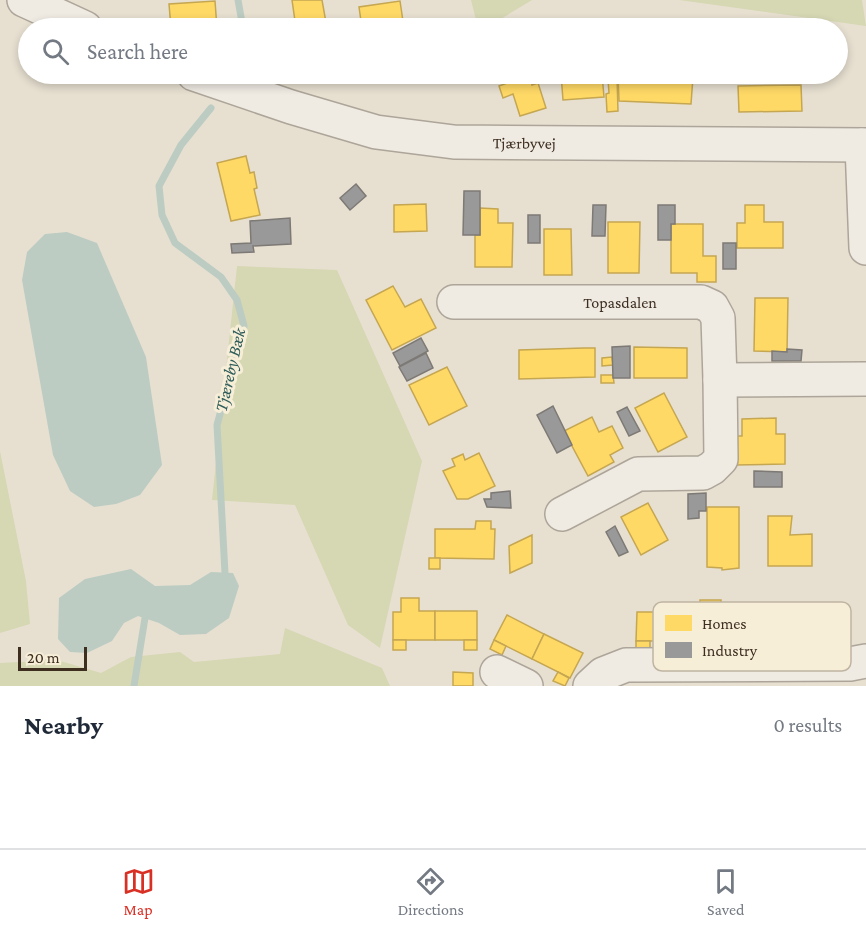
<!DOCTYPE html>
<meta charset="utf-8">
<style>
:root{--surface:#fff;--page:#f6f6f7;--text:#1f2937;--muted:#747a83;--line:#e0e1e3;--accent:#d93025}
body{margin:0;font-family:"Crimson Pro",serif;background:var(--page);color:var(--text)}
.scale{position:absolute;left:18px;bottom:15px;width:69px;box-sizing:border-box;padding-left:6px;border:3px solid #3d2e20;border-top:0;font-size:16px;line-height:21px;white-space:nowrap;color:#3d2e20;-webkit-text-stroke:4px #f7eed8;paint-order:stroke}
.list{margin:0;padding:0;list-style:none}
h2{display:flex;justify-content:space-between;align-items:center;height:78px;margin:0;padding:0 24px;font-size:26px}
h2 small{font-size:20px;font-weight:400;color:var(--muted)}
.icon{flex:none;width:33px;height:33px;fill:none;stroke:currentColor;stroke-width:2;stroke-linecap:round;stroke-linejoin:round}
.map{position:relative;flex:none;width:866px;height:686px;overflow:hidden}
.search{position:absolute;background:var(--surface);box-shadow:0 3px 9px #0003;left:18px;right:18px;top:18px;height:66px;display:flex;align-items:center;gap:15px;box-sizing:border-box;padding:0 21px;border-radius:33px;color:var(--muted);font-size:22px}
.sheet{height:162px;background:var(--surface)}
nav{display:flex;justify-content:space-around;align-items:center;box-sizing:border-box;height:84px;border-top:2px solid var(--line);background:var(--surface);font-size:16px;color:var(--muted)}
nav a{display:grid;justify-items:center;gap:3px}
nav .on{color:var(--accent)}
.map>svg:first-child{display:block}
.green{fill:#d6d7b3}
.water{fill:#bcccc2}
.homes{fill:#ffd966;stroke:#c5a651;stroke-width:1.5}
.industry{fill:#999;stroke:#7d7975;stroke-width:1.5}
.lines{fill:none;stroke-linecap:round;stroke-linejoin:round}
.stream{stroke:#bcccc2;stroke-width:7}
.minor-casing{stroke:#ada599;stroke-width:36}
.minor{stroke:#efebe3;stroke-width:33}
.labels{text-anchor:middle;stroke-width:6;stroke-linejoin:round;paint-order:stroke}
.street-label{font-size:16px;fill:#3d2e20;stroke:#f7eed8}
.water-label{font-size:18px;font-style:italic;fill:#2f5d5a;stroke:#f7eed8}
.key{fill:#f7eed8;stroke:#bfb4a1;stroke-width:1.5}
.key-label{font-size:16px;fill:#3d2e20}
</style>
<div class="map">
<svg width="866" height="686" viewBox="0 0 866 686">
<rect width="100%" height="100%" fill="#e7e0d1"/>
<g class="green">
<polygon points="471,0 532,0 486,28 478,28"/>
<polygon points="679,0 862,0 866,26"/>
<polygon points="237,266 337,270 422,461 380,648 348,625 295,505 212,500"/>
<polygon points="0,451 26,581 30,624 0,633"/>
<polygon points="285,628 382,668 390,686 0,686 0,663 57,660 101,673 131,657 180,652 194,662 280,654"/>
</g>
<g class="water">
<polygon points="67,232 97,243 146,357 162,465 140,495 116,504 94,507 70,491 53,455 22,280 27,252 45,234"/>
<polygon points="131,569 155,586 190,585 211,572 233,573 239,586 229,618 206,634 180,635 159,623 138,616 124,623 112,641 87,653 70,652 58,639 59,598 85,579"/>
</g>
<g class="homes">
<polygon points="292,0 322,0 327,28 296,28"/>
<polygon points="215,1 217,28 171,28 169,4"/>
<polygon points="400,1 404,28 362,28 359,7"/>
<polygon points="561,74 602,74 604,97 563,100"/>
<polygon points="618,74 655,74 655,75 693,77 691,104 619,101"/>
<polygon points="797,74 815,74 816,80 797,81"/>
<polygon points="529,75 532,85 538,83 546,108 520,116 513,94 503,98 499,86"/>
<polygon points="617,78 618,111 607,112 606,94 609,93 608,79"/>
<polygon points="801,85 802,111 739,112 738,86"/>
<polygon points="246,156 250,173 254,172 257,188 254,189 260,215 231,221 217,163"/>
<polygon points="426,204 427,231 394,232 394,205"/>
<polygon points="745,205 764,205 764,222 783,222 783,248 737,248 737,223 745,223"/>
<polygon points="480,208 498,209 498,223 513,223 512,267 475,267 475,235 480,235"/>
<polygon points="608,222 640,222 639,273 608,273"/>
<polygon points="671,224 703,224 703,256 716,256 716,282 697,282 697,273 671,273"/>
<polygon points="544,229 571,229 572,275 544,275"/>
<polygon points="393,286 405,307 421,299 436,328 392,350 366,300"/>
<polygon points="755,298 788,298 787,352 754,351"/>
<polygon points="634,347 687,348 687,378 634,378"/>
<polygon points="584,348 595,348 595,377 519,379 519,350"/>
<polygon points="612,357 613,365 602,366 602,358"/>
<polygon points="447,367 467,406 429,425 409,385"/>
<polygon points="601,375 613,375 614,383 601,383"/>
<polygon points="664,393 687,437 658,452 635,408"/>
<polygon points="592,417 599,432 612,426 623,448 610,455 614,462 588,476 564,431"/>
<polygon points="776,418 776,434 785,434 785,464 736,465 736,436 742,436 742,419"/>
<polygon points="479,453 495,486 468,499 457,499 443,471 455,466 452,459 463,454 465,460"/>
<polygon points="648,503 668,540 641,555 621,517"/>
<polygon points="707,507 739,507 739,568 722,570 722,568 707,567"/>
<polygon points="768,516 792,516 790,535 812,534 812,566 768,566"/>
<polygon points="476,521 491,521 491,529 495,529 494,559 435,558 435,529 475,529"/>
<polygon points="532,535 532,563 510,573 509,546"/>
<rect x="429" y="558" width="11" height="11"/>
<polygon points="401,598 419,598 419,611 435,611 435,640 393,640 393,612 401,612"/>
<polygon points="700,600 721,600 721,641 678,641 679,612 700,612"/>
<rect x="435" y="611" width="42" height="29"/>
<polygon points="637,612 679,612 678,641 636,641"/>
<polygon points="507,615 544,634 532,659 494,640"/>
<polygon points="544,634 583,653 570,678 532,659"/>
<rect x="393" y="640" width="13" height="10"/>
<rect x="464" y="640" width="13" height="10"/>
<polygon points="494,640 506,646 502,655 490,649"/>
<rect x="636" y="641" width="14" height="10"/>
<polygon points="453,672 473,673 473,686 453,686"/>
<polygon points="558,672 569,678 565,686 553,681"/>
</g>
<g class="industry">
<polygon points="356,184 366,196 350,210 340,198"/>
<polygon points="464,191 480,191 480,235 463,235"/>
<polygon points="593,205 606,205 605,236 592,236"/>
<polygon points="658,205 675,205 675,224 671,224 671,240 658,240"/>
<rect x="528" y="215" width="12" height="28"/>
<polygon points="290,218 291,244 253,246 254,252 232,253 231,244 251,243 250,221"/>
<rect x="723" y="243" width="13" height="26"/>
<polygon points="421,338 428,351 400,366 393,353"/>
<polygon points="630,346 630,378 613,378 612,347"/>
<polygon points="787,349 802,350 801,361 772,361 772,351 787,352"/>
<polygon points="426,353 433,368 407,381 399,367"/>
<polygon points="553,406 572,445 557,453 537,415"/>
<polygon points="627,407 640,431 629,436 617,412"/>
<polygon points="754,471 782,472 782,487 754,487"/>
<polygon points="510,491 511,508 487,507 484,499 491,499 491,493"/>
<polygon points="706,493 706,511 699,511 699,518 688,519 688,494"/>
<polygon points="615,526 628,552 619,556 606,532"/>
</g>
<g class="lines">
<g class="stream">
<polyline points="238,0 243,28"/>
<polyline points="211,108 181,145 159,186 162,215 175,243 221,277 237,300 244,326 217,425 225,573"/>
<polyline points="134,686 145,618"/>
</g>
<defs>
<g id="minor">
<polyline points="24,0 85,28"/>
<path id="s1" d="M194,74L291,107L376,132L454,142L866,145"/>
<polyline points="862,145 866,248"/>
<path id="s2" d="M454,302H701L712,307L718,318L720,380L866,379"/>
<polyline points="562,514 638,474 703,473 712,468 721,459 720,380"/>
<polyline points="497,672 526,686"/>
<polyline points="590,686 603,674 626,665 850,664 866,661"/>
</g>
</defs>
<use href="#minor" class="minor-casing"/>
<use href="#minor" class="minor"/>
</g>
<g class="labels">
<g class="street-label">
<text dy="6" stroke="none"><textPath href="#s1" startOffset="340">Tjærbyvej</textPath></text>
<text dy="6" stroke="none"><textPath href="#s2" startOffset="166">Topasdalen</textPath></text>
</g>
<g class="water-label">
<text transform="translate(230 370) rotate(-77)" y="6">Tjæreby Bæk</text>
</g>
</g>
<rect x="653" y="602" width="198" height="69" rx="9" class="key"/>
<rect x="665" y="615" width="27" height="16" fill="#ffd966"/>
<rect x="665" y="642" width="27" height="16" fill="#999"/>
<g class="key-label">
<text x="702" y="629">Homes</text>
<text x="702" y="656">Industry</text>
</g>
</svg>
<div class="scale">20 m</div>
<div class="search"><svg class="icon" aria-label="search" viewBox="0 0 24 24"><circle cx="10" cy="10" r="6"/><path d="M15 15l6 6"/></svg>Search here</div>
</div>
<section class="sheet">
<h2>Nearby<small>0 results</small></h2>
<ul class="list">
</ul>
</section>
<nav>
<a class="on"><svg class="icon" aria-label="map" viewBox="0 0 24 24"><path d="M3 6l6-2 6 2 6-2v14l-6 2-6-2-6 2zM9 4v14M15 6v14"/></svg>Map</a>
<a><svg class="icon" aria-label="directions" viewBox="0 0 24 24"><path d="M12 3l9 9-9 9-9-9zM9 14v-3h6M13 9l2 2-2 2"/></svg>Directions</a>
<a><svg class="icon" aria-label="saved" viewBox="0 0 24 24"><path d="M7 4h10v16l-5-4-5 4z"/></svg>Saved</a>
</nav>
